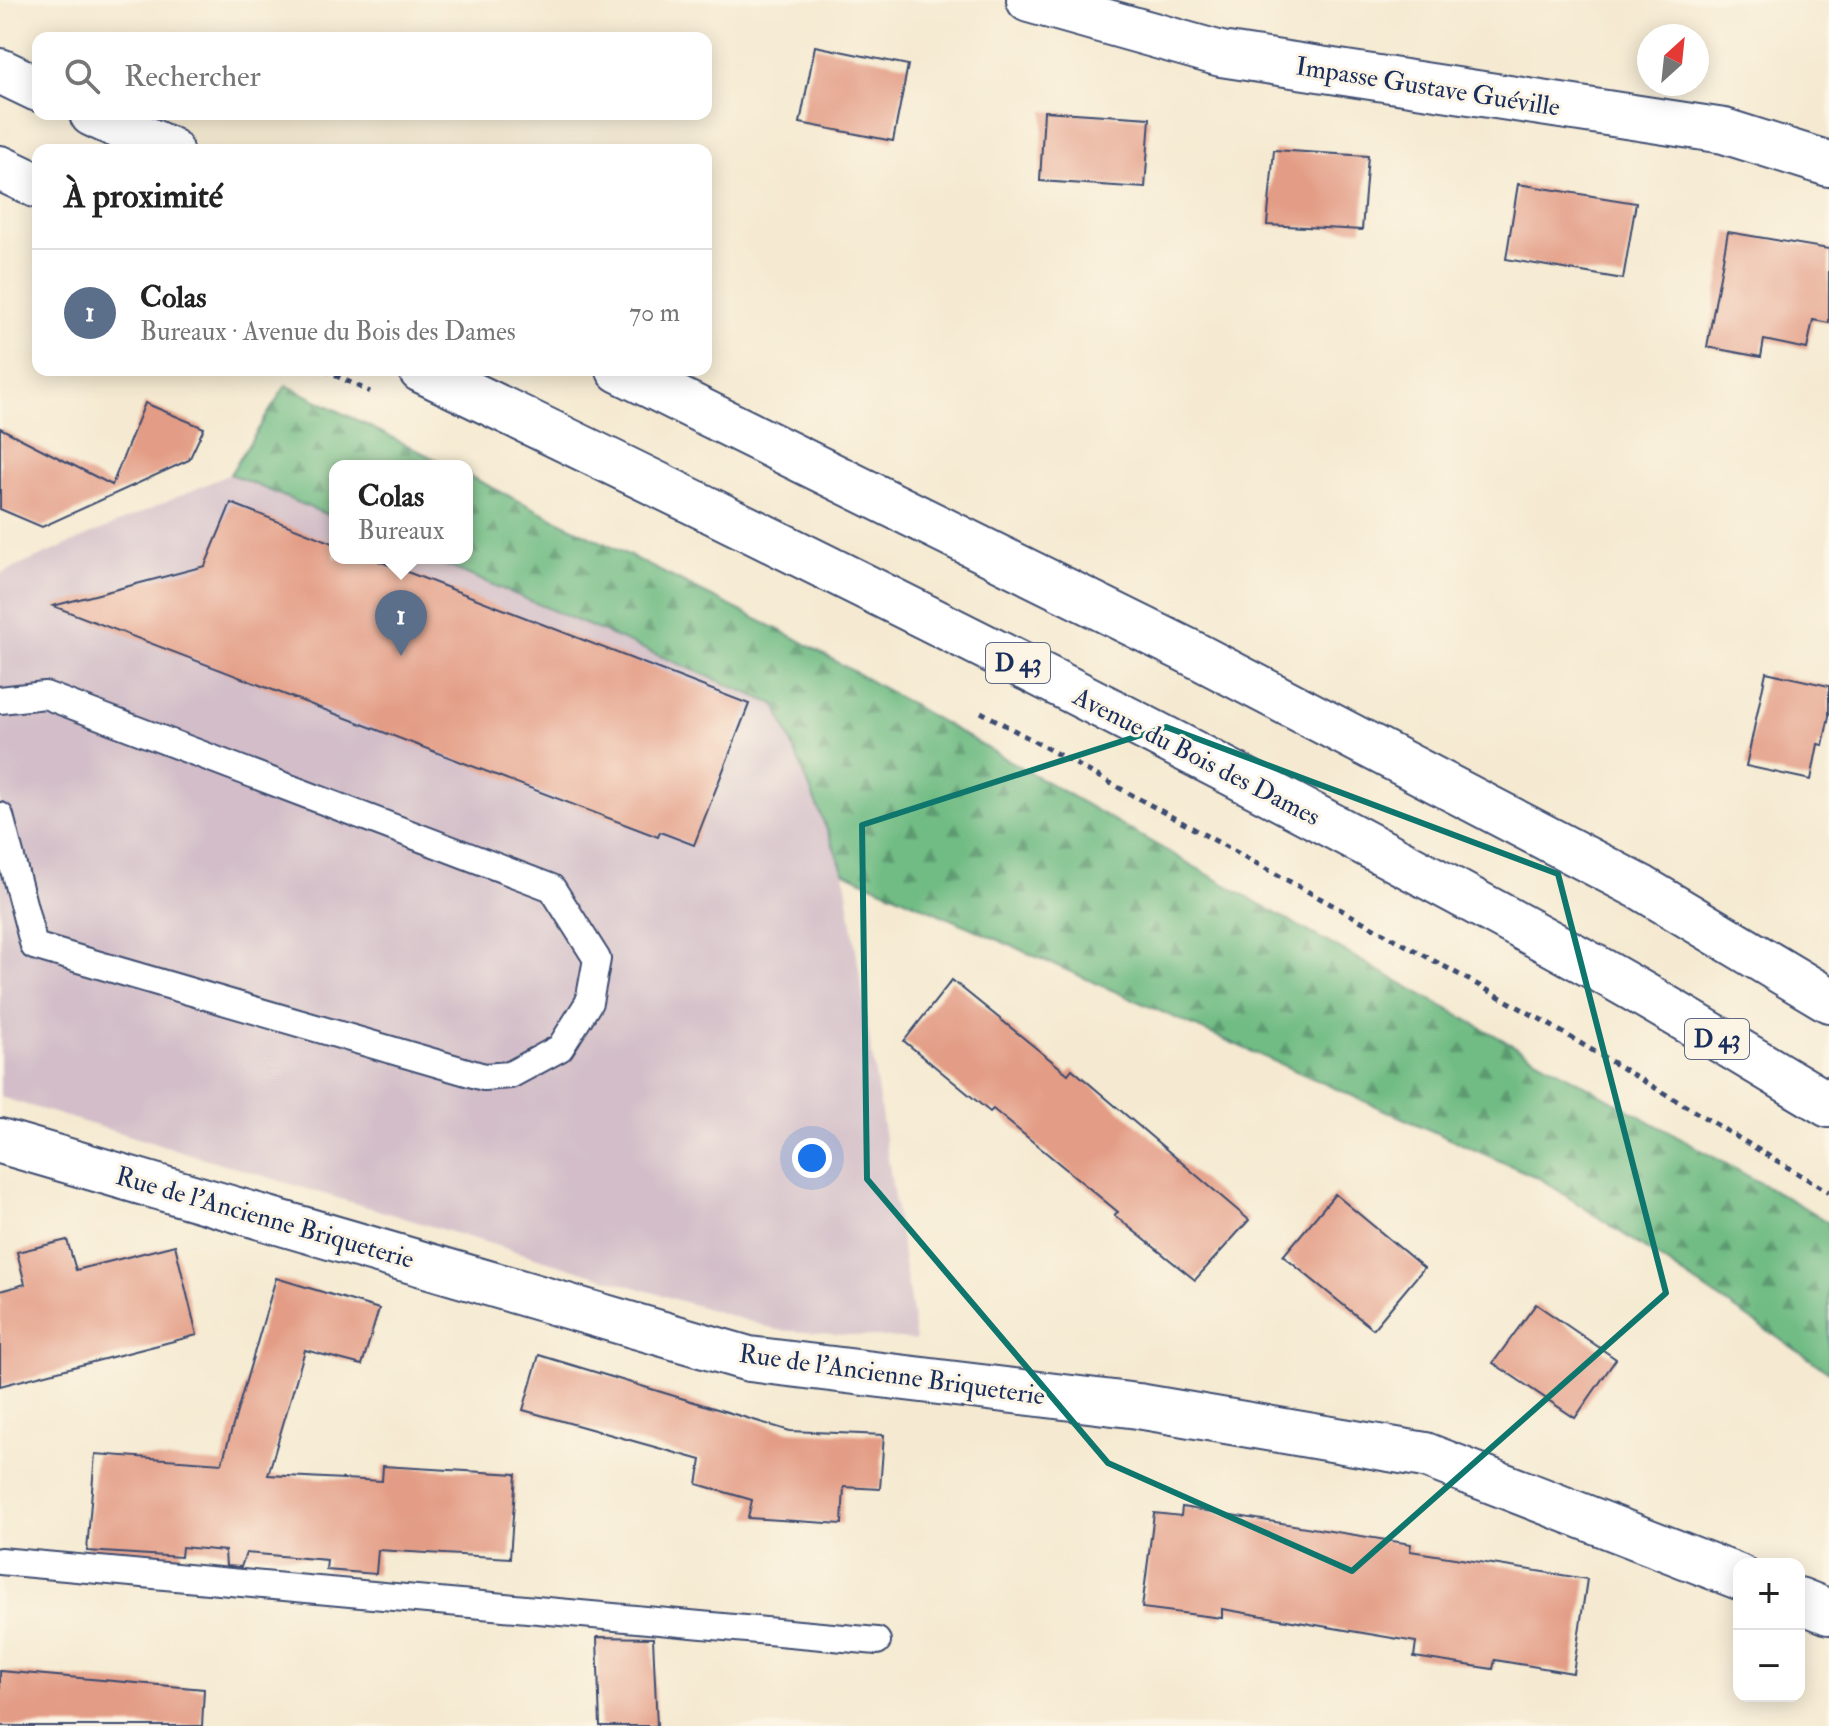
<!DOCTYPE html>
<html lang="fr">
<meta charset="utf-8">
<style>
:root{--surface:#fff;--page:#f2f2f2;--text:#222;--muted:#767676;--line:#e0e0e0;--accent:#2563eb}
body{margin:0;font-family:"IM FELL Double Pica",serif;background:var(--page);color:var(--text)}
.controls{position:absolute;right:24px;bottom:24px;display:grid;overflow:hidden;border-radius:16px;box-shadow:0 4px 20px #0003}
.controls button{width:72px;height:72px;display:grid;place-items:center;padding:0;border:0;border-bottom:2px solid var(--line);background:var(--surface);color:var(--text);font:40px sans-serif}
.compass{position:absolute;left:1637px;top:24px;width:72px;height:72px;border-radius:50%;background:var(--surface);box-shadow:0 4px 20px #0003;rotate:27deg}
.you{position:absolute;left:812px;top:1158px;width:28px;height:28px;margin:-20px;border:6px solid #fff;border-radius:50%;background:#1a73e8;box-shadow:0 0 0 12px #1a73e833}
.badge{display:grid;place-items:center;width:52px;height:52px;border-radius:50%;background:var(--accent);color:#fff;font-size:26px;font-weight:700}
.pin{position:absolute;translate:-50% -66px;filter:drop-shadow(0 2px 4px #0008)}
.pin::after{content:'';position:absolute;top:42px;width:28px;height:24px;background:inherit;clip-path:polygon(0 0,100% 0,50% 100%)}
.popup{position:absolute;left:329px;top:460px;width:144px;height:104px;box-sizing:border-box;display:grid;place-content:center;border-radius:16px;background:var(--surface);filter:drop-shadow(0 2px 6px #0005);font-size:26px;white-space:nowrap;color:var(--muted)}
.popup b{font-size:30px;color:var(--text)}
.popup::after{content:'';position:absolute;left:50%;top:100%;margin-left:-16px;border:16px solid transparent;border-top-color:var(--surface)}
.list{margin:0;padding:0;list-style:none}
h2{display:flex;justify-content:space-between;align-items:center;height:104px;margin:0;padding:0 32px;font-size:34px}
h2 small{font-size:26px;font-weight:400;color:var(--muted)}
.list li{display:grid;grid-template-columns:52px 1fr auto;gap:24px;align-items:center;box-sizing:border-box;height:128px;padding:0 32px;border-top:2px solid var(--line)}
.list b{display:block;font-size:30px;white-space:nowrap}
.list p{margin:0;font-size:26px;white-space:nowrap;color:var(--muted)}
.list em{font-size:26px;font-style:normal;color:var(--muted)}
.icon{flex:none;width:44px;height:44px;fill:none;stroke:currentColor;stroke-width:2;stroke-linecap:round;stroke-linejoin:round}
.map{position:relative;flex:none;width:1829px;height:1726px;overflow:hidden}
.search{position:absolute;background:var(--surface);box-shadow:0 4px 20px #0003;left:32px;top:32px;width:680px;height:88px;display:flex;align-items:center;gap:20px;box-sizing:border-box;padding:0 28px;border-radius:16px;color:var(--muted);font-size:30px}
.panel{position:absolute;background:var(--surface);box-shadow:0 4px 20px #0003;left:32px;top:144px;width:680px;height:232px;border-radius:16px}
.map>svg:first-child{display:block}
.industrial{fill:#d2bdc8}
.forest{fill:url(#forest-firs);stroke:#467671;stroke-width:2}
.building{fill:#e39c85}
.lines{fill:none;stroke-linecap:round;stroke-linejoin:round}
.service-casing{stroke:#3c4b6f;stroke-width:30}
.minor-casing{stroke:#3c4b6f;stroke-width:48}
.trunk-casing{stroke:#3c4b6f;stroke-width:48}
.path{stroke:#3c4b6f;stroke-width:5;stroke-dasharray:6 6;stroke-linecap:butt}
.service{stroke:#fff;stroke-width:26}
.minor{stroke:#fff;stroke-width:44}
.trunk{stroke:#fff;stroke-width:44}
.marked{fill:none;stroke:#0f766e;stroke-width:6;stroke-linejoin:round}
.labels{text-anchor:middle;stroke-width:6;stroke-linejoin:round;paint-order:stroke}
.shield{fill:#fcf5e5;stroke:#5e6a86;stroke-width:2}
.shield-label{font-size:24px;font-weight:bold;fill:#1b2f5e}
.street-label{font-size:26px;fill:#1b2f5e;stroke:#fcf5e5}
</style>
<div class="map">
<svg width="1829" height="1726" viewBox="0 0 1829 1726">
<defs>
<pattern id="forest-firs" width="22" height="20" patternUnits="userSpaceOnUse" patternTransform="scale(2)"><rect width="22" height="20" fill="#71bc84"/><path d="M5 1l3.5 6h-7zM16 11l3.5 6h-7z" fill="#5c996f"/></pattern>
</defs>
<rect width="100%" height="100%" fill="#fcf5e5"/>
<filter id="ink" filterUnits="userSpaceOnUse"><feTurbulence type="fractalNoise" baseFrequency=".0125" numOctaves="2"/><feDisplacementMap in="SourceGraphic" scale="16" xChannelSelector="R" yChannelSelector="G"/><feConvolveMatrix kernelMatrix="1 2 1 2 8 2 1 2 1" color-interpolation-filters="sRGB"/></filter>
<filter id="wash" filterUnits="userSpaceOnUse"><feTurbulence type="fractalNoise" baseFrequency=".006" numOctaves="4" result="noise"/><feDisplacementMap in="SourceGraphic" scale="32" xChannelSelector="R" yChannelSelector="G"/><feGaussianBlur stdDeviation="1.8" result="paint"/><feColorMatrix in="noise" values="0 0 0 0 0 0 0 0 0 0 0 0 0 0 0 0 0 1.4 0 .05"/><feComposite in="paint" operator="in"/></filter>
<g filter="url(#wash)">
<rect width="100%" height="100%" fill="#f5ead1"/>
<polygon class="industrial" points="230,474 335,518 335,558 429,558 776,705 844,872 916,1340 778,1330 0,1097 0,574"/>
<g class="forest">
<polygon points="286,385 449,466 335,466 335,518 230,474"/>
<polygon points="467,475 795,638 1277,914 1800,1205 1829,1223 1829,1372 1541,1179 844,872 776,705 429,558 467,558"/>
</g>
<g id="blocks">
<g class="building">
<polygon points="815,46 908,65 893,141 800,123"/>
<polygon points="1044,111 1150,118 1145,188 1040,181"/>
<polygon points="1274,150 1368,156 1362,230 1267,225"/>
<polygon points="1518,184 1636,203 1623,279 1506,259"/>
<polygon points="1728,232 1829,249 1829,323 1813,320 1807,349 1764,340 1761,357 1707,347"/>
<polygon points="145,403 204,428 189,460 42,527 0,509 0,428 112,485"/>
<polygon points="231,503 335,544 335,558 371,558 749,704 694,845 660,832 658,837 53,606 205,566"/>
<polygon points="1766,672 1829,686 1829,716 1823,745 1818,744 1811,780 1746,766"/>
<polygon points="952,980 1068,1074 1072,1069 1249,1220 1195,1280 1114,1215 1118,1212 993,1109 990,1112 904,1041"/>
<polygon points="1335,1194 1424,1268 1373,1329 1283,1256"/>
<polygon points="67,1240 76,1270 175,1245 197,1335 0,1386 0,1291 25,1284 17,1252"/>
<polygon points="276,1278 379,1309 362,1365 305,1350 268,1475 382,1481 383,1466 516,1474 510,1558 378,1550 376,1574 326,1570 327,1560 246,1553 241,1567 226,1566 225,1551 182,1547 181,1557 87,1551 95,1454 222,1463"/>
<polygon points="1536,1304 1616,1359 1575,1418 1493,1363"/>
<polygon points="539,1355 790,1431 884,1435 880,1489 844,1487 842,1524 748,1518 752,1500 697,1484 701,1460 523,1410"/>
<polygon points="1182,1507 1411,1544 1410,1551 1587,1579 1573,1673 1495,1660 1493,1669 1414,1657 1416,1642 1222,1609 1222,1618 1142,1608 1154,1513 1181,1516"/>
<polygon points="597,1637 653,1638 657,1726 600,1726"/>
<polygon points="0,1671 204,1689 202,1726 0,1726"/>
</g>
</g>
</g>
<g filter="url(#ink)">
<use href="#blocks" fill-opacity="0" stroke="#3c4b6f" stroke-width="2"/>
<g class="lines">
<defs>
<g id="service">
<polyline points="0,700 45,695 552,888 597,959 589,1002 560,1048 510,1075 484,1077 34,946 0,816"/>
<polyline points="0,1561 877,1641"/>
</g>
<g id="minor">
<polyline points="1029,0 1221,54 1724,131 1829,164"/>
<polyline points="0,1141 749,1359 1138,1406 1425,1455 1739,1577"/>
<polyline points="1799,1600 1829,1612"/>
</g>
<g id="trunk">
<polyline points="0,71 38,89"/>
<polyline points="92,114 170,150"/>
<polyline points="0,168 38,186"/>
<path d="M421,370C819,561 1215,758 1602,971C1679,1014 1753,1060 1829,1105"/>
<polyline points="619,370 1188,651 1642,888 1829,1000"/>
</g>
</defs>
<use href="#service" class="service-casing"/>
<use href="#minor" class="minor-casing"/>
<use href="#trunk" class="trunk-casing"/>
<g class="path">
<polyline points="324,370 370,392"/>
<polyline points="981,712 1540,1019 1829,1192"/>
</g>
<use href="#service" class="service"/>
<use href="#minor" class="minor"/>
<use href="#trunk" class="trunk"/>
</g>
</g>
<path class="marked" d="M1166,727L1558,874L1666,1293L1352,1571L1108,1463L867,1179L862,825Z"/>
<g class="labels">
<g class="shield">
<rect x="986" y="643" width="64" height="40" rx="6"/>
<rect x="1685" y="1019" width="64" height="40" rx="6"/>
</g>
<g class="shield-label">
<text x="1018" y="671">D 43</text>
<text x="1717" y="1047">D 43</text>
</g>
<g class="street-label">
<text transform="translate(1428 86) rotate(9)" y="9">Impasse Gustave Guéville</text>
<text transform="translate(1197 756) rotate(27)" y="9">Avenue du Bois des Dames</text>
<text transform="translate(265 1217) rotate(16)" y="9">Rue de l'Ancienne Briqueterie</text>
<text transform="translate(892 1374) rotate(8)" y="9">Rue de l'Ancienne Briqueterie</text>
</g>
</g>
</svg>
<div class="controls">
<button>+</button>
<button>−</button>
</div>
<svg class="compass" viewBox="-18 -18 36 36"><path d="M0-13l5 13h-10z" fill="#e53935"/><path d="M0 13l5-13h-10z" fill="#767676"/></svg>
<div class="you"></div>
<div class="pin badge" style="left:401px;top:656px;background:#5c6f8a">1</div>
<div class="popup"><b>Colas</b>Bureaux</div>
<div class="search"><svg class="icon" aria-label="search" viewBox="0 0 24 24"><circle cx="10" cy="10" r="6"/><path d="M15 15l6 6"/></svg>Rechercher</div>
<section class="panel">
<h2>À proximité<small></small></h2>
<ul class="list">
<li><span class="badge" style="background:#5c6f8a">1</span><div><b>Colas</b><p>Bureaux · Avenue du Bois des Dames</p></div><em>70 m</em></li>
</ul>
</section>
</div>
